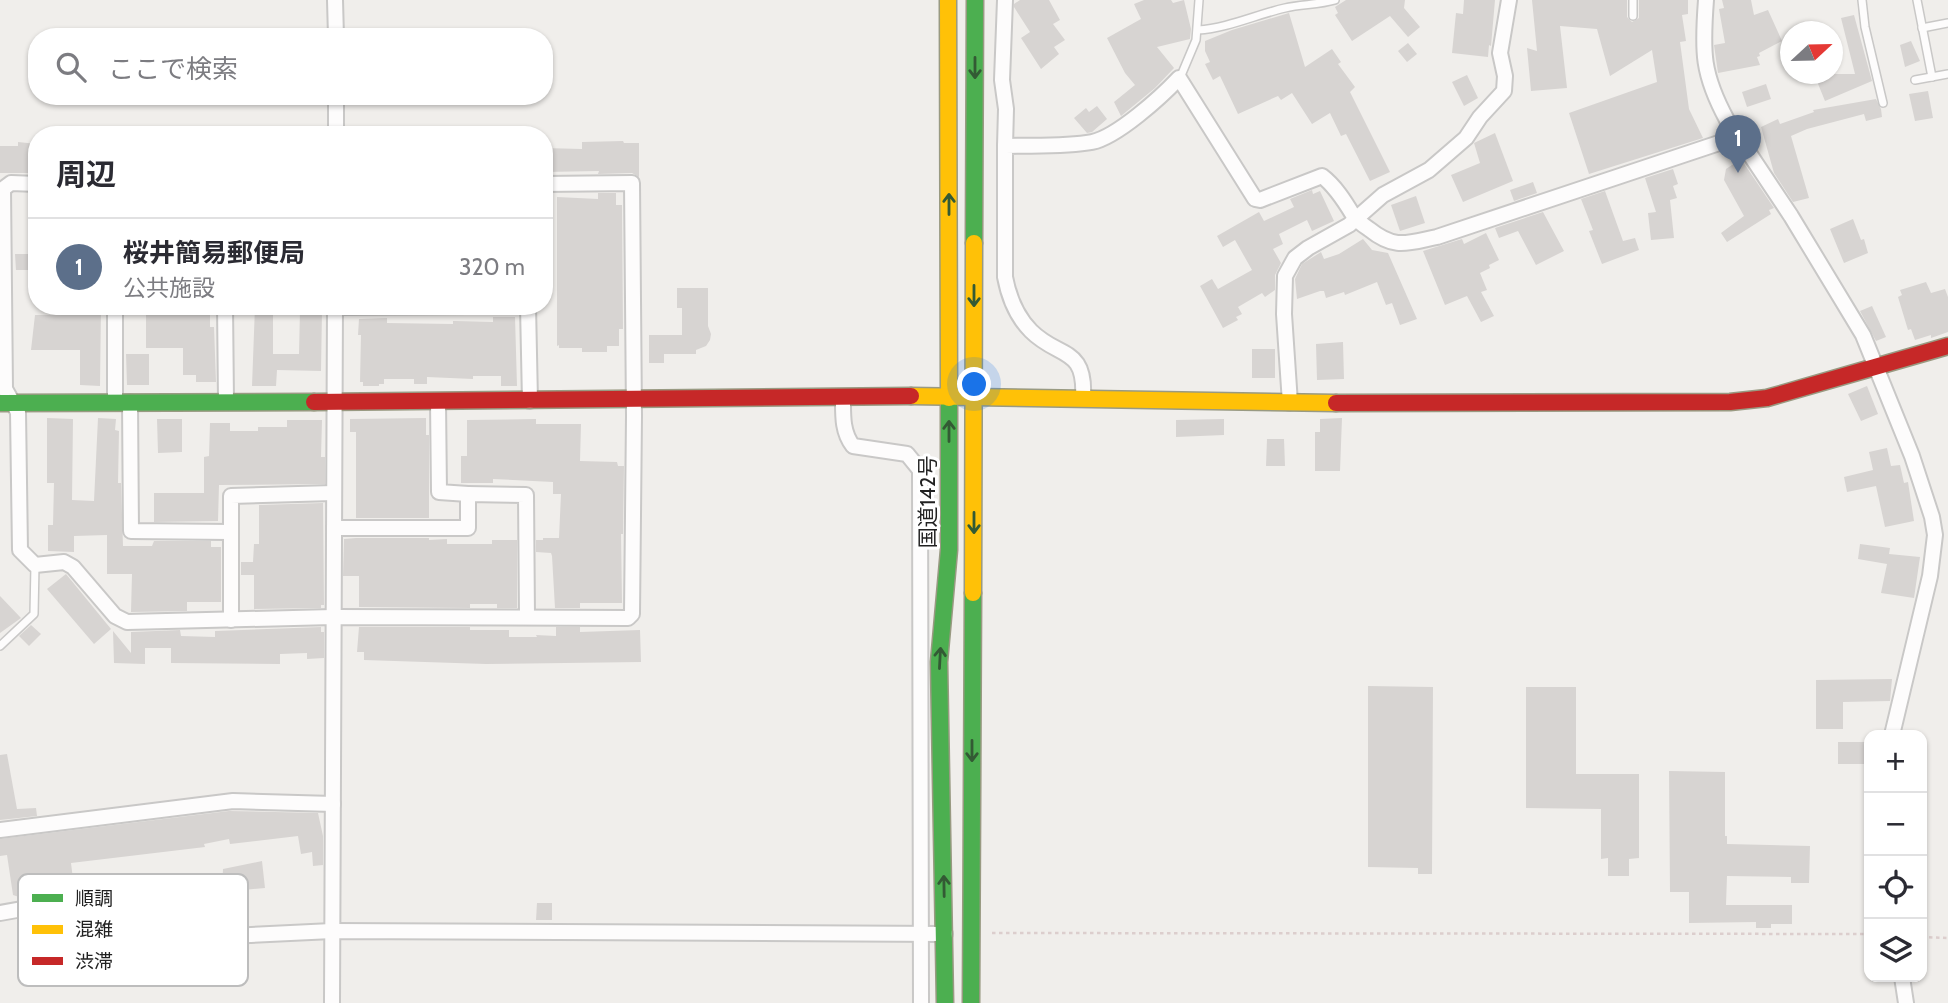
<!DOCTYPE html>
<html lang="ja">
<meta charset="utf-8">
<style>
:root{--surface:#fff;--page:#f7f7f7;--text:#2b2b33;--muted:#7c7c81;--line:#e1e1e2;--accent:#db2777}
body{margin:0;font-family:Cabin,"Noto Sans JP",sans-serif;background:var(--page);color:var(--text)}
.controls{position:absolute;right:21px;bottom:21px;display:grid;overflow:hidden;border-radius:14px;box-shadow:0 2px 5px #0004}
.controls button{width:63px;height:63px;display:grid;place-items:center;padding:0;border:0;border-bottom:2px solid var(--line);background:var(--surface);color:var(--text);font:35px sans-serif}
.compass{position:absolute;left:1780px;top:21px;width:63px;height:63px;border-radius:50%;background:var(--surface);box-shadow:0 2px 5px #0004;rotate:68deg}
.you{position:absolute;left:975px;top:385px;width:24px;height:24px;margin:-18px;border:5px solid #fff;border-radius:50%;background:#1a73e8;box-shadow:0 0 0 10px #1a73e833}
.badge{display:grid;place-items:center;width:46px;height:46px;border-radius:50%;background:var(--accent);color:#fff;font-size:23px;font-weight:700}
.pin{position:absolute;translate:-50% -58px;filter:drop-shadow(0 2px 4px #0008)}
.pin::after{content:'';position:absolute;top:37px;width:24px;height:21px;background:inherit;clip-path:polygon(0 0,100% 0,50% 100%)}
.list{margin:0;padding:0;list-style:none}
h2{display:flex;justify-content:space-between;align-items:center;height:91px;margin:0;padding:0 28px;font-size:30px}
h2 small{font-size:23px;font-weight:400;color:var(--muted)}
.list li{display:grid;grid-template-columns:46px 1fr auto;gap:21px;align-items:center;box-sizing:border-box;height:98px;padding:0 28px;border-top:2px solid var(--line)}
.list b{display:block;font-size:26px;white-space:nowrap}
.list p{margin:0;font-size:23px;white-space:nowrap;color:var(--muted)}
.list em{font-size:23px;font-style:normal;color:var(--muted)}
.icon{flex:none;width:38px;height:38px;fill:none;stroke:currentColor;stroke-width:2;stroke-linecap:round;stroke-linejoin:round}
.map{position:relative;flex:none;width:1948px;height:1003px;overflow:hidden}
.search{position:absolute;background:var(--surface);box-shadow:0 2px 5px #0004;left:28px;top:28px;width:525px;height:77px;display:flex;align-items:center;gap:18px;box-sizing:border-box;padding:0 24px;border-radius:28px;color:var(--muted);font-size:26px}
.panel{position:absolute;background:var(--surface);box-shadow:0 2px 5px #0004;left:28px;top:126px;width:525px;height:189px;border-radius:28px}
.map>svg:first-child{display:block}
.building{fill:#d7d4d2}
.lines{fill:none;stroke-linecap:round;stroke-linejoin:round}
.lane-casing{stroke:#c9c8c7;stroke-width:10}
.street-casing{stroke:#c9c8c7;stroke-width:18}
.fast-casing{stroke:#999a82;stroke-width:19}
.slow-casing{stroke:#999a82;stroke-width:19}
.jam-casing{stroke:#999a82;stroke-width:19}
.path{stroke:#dccecd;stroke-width:2.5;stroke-dasharray:3.5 3.5;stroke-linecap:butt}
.lane{stroke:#fdfcfc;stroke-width:7}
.street{stroke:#fdfcfc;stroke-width:14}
.fast{stroke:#4caf50;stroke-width:16}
.slow{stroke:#ffc107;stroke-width:16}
.jam{stroke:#c62828;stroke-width:16}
.oneway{stroke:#335a34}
.labels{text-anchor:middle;stroke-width:6;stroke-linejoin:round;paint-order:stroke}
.street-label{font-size:21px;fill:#222;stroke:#fff}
.key{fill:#fff;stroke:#bdbdbd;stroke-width:2}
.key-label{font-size:19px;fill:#222}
</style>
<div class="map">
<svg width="1948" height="1003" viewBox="0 0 1948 1003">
<rect width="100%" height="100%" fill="#f0eeeb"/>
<g class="building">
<polygon points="1020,0 1049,0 1060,20 1053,24 1065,40 1054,47 1059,54 1041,69 1021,38 1030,32 1014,7 1014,4"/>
<polygon points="1144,0 1171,0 1173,3 1184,0 1191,29 1190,39 1157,47 1174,68 1155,88 1121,116 1114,102 1135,85 1125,73 1107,38 1141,19 1134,4"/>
<polygon points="1346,0 1405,0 1404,8 1420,27 1408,37 1390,16 1352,41 1335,15 1338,13 1335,7"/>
<polygon points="1464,0 1495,0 1491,46 1489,45 1488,57 1452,53 1456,13 1463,14"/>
<polygon points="1532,0 1627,0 1627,17 1632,22 1639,18 1639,0 1688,0 1688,14 1682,15 1686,41 1680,42 1689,109 1703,138 1589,174 1569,113 1657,82 1652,50 1610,76 1597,29 1560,26 1567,88 1531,91 1527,48 1537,51"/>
<polygon points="1722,0 1751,0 1754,15 1768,10 1782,41 1759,53 1760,56 1757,57 1760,65 1718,73 1714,45 1725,43 1719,9 1724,8"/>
<polygon points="1289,13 1305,67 1332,49 1341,62 1338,64 1355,87 1350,92 1390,172 1370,181 1346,134 1341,136 1330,113 1312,124 1292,93 1281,100 1278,96 1238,114 1220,76 1213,80 1205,64 1210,62 1205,51 1205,41 1232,30"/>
<polygon points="1854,15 1872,81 1825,101 1814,74 1855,74 1841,18"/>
<polygon points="1911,41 1920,61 1905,67 1900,45"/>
<polygon points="1408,43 1417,54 1407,62 1398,51"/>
<polygon points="1467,75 1478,98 1464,106 1452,82"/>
<polygon points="1766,84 1771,99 1747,107 1742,92"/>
<polygon points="1928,91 1933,118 1915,121 1909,94"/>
<polygon points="1876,99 1881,109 1882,117 1866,121 1864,114 1807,129 1791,136 1809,198 1793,202 1774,173 1761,127 1778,119 1780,124 1814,112 1813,110"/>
<polygon points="1097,106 1107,119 1092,132 1087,133 1074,118 1086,108 1089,112"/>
<polygon points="1495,133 1513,181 1463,202 1451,175 1480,163 1474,143"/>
<polygon points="623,141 624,143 639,143 639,177 632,173 598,174 599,171 544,172 544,148 582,149 582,142"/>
<polygon points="18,142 37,144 37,173 0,173 0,146 18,146"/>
<polygon points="1741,159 1774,208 1769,210 1771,214 1727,242 1721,233 1744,216 1724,180 1726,169"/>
<polygon points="1673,169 1678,184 1673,186 1677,198 1670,200 1674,238 1651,240 1648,213 1656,212 1645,178"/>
<polygon points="1533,182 1537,193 1514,201 1510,190"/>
<polygon points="1312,190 1313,194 1320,191 1334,221 1312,231 1307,220 1279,234 1283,244 1273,249 1281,263 1275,275 1275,290 1265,297 1262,293 1238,307 1242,314 1236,317 1238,320 1223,328 1200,286 1212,279 1218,289 1252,270 1235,240 1223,247 1217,236 1259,212 1264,221 1294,207 1290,199"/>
<polygon points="1605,191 1623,241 1635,238 1639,250 1602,264 1589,231 1593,230 1581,199"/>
<polygon points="598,193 616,193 616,205 622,205 623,329 619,329 619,346 607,346 607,352 582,352 582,348 559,348 559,345 557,346 557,197 598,199"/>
<polygon points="1416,196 1425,223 1400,231 1391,205"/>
<polygon points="1543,212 1564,251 1536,265 1518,231 1499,238 1495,228"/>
<polygon points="1853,219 1861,240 1864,239 1868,253 1844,263 1830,229"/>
<polygon points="1486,233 1499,260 1489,265 1490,268 1480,273 1487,290 1481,292 1494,316 1481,322 1467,296 1445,305 1423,251 1462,239 1464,244"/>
<polygon points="1363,239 1372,250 1388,253 1417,319 1400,325 1392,303 1386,305 1377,282 1345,295 1344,292 1326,298 1324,291 1320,291 1297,299 1295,279 1302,264 1321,252 1324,259 1339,254"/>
<polygon points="15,254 37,254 37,270 16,270"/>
<polygon points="1926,282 1931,293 1945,289 1948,297 1948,332 1931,338 1931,335 1915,340 1911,329 1908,330 1898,297 1902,295 1900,290"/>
<polygon points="677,288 708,288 708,326 711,334 710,340 706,346 696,350 696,354 664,354 664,363 649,363 649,335 682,335 682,308 677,308"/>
<polygon points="74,306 101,306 100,386 80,385 80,350 31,350 35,315 74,315"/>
<polygon points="146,306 191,306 191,312 210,311 210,327 214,327 216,382 196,382 196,375 183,375 183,348 146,348"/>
<polygon points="255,306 273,306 273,354 299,354 300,310 322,310 321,371 277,370 276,386 252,386"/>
<polygon points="1872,306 1886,337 1876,341 1860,311"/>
<polygon points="493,317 515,317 517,386 501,386 501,376 473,376 473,379 427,377 427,384 414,384 414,379 384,379 384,384 379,384 379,386 363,386 363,382 360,382 361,335 358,335 359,319 387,318 387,323 453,324 453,321 493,322"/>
<polygon points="1343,342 1344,379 1317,380 1316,344"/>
<rect x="1252" y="349" width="23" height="29"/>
<polygon points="126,354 149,354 149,385 127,385"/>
<polygon points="1867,386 1878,414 1861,421 1848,394"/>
<polygon points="47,418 73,419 72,500 94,501 98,418 116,419 115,430 119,431 118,483 121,483 123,546 152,546 154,541 211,541 211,547 221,547 221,602 187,602 187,611 131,612 132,574 107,574 107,535 74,536 74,552 48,551 48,525 53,525 54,483 47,483"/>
<polygon points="426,418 426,435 429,435 429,518 356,518 356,432 350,432 350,419"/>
<polygon points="1342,418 1340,471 1315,471 1315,432 1320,432 1320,419"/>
<polygon points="157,419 182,419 182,452 158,453"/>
<polygon points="536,419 536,424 581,424 580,461 617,462 618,466 624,466 623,534 621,534 622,603 580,603 580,608 555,608 552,556 551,553 536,552 536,540 543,540 543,538 559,538 561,494 553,494 553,482 493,479 493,483 461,483 461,456 467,456 467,420"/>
<polygon points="1224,419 1224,435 1176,437 1176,420"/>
<polygon points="287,420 322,420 321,457 325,457 325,484 219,485 218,521 154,522 154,493 204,493 204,457 209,456 210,423 230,423 230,431 258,431 258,427 287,427"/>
<polygon points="1267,439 1284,439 1285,466 1266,466"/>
<polygon points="1887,448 1891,466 1900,465 1904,483 1908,482 1914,521 1885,527 1876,486 1847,492 1844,477 1873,470 1869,452"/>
<polygon points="323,503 324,605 321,605 321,608 254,609 254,575 241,575 241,562 253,562 254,544 259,544 259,505"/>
<polygon points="356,538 429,538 429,540 447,539 447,544 492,544 492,540 517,540 517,608 497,608 497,604 470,604 470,608 359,607 359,576 343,576 344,539"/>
<polygon points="1860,544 1890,548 1889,554 1920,557 1914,598 1881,593 1887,564 1858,559"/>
<polygon points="66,574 111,629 94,644 47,589"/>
<polygon points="0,596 21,618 0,633"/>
<polygon points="31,625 41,634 29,646 19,636"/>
<polygon points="321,627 321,632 324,632 324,658 307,659 307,653 280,654 280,664 171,663 171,648 145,648 145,664 114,663 113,631 131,653 131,632 180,630 181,636 215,637 215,631"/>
<polygon points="359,627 470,627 470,630 509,630 509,637 537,637 536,635 556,636 556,627 580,627 580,632 640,630 641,662 486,664 364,660 364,652 357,652"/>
<polygon points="1892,679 1890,701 1843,702 1843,729 1816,729 1816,680"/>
<polygon points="1368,686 1433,687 1432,874 1418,874 1418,868 1368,867"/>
<polygon points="1526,687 1576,687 1576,774 1639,774 1639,858 1629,859 1629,876 1608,876 1608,858 1601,859 1601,809 1526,808"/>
<rect x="1838" y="742" width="31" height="22"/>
<polygon points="7,754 17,809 36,808 37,816 0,820 0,755"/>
<polygon points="1669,771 1725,772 1725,836 1727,836 1727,844 1810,846 1809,883 1791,883 1791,877 1727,876 1726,905 1792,905 1792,924 1771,924 1771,928 1756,928 1756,922 1689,923 1689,892 1670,892"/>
<polygon points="229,811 318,813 323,836 323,865 313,866 312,852 301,854 298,836 230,844 229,839 204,844 205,847 71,863 74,887 67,888 69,907 63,907 43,897 25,899 13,895 7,855 0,856 0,839"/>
<polygon points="262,861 265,888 222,892 223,869"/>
<polygon points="537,903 552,903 552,920 536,920"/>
</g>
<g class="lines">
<defs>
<g id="lane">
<polyline points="1633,0 1633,16"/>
<polyline points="1862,0 1865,27 1883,103"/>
<polyline points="1917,0 1932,77"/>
<polyline points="1922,28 1948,23"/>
<path d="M1198,30C1228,28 1255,15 1285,8C1302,4 1318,5 1335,0"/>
<polyline points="1180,78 1196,40 1199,0"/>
<polyline points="1915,80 1948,74"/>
<polyline points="0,646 34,614 35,565"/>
</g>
<g id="street">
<polyline points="335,0 336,37"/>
<path d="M1706,0C1702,52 1702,74 1727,120L1791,216L1863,335L1912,456L1932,517L1935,535L1930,576L1892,735"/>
<polyline points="336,96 336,135"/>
<polyline points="1005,146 1006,109 1002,80 1005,0"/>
<polyline points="37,184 11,183 3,189 5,389 18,412 20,550 35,565 64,562 73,567 115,616 127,622 333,617 628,618 632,614 634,416 632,183 544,184"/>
<polyline points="225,306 226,401"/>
<polyline points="528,306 530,401"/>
<polyline points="335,307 467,306"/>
<path d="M843,397C843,415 842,432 853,446L907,454L920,470L921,1003"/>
<path d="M1083,398C1086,346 1059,359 1031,331C1016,316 1009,298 1005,277V146C1032,145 1066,147 1092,142C1117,137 1161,97 1179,78L1255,199L1260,200L1322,176C1335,186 1344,200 1353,215C1357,221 1363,225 1369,229C1395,250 1407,243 1437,237L1737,137"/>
<polyline points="115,402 115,306"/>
<polyline points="130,402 131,531 230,532"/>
<polyline points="438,402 439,492 468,494"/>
<polyline points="1290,403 1284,314 1285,276 1295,258 1308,248 1349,225 1383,195 1429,170 1466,138 1480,117 1504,91 1505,76 1500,53 1509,0"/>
<polyline points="334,528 468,528 468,494 526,495 527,617"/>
<polyline points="231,620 231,496 333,493"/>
<polyline points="0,830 233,801 333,804"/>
<polyline points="0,913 39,906 109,942 332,931 945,934"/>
<polyline points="1902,977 1906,1003"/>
<polyline points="332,1003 335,306"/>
</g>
<g id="fast">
<polyline points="974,243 975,0"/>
<polyline points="0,403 314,402"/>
<polyline points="945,1003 939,662 949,550 949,398"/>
<polyline points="971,1003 973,593"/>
</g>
<g id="slow">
<polyline points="948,0 949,398"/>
<polyline points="911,396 1336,403"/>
<polyline points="973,593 974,243"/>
</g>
<g id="jam">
<polyline points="314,402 911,396"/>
<polyline points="1336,403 1730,402 1767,398 1948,346"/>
</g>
</defs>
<use href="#lane" class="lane-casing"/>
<use href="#street" class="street-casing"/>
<use href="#fast" class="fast-casing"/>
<use href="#slow" class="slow-casing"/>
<use href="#jam" class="jam-casing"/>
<g class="path">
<polyline points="992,933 1869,934"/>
<polyline points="1922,937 1948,938"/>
</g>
<use href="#lane" class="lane"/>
<use href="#street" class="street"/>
<use href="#fast" class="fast"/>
<use href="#slow" class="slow"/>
<use href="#jam" class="jam"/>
</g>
<defs><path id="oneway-shaft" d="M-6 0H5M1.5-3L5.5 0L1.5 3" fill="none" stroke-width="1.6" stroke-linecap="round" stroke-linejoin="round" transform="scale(1.75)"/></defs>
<g class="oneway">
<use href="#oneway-shaft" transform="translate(975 68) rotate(90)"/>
<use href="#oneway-shaft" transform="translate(949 204) rotate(-90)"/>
<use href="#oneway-shaft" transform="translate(974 296) rotate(90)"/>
<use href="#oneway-shaft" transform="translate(949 431) rotate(-90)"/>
<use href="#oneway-shaft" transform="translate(974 523) rotate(90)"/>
<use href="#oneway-shaft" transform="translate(940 658) rotate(-87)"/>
<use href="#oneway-shaft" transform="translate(972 751) rotate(90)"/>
<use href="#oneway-shaft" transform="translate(944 886) rotate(-91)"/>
</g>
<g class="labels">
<g class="street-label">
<text transform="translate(928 502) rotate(-90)" y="7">国道142号</text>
</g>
</g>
<rect x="18" y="874" width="230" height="112" rx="10" class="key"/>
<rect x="32" y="894" width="31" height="8" fill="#4caf50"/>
<rect x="32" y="925" width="31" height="9" fill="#ffc107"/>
<rect x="32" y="957" width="31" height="8" fill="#c62828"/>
<g class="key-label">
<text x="75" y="905">順調</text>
<text x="75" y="936">混雑</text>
<text x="75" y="968">渋滞</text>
</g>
</svg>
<div class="controls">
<button>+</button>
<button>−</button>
<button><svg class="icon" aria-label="locate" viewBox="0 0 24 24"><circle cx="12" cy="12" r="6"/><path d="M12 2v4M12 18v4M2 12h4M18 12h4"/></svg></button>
<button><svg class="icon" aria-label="layers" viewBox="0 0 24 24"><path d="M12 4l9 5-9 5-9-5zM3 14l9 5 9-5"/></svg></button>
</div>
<svg class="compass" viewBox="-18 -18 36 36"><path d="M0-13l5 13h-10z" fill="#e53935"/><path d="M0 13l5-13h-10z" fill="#7c7c81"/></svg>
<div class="you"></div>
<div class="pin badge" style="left:1738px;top:173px;background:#5c6f8a">1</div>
<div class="search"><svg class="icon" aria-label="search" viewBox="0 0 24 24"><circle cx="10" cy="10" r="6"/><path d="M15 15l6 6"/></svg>ここで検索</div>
<section class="panel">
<h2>周辺<small></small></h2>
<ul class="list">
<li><span class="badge" style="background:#5c6f8a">1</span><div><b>桜井簡易郵便局</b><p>公共施設</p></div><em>320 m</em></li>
</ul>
</section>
</div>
